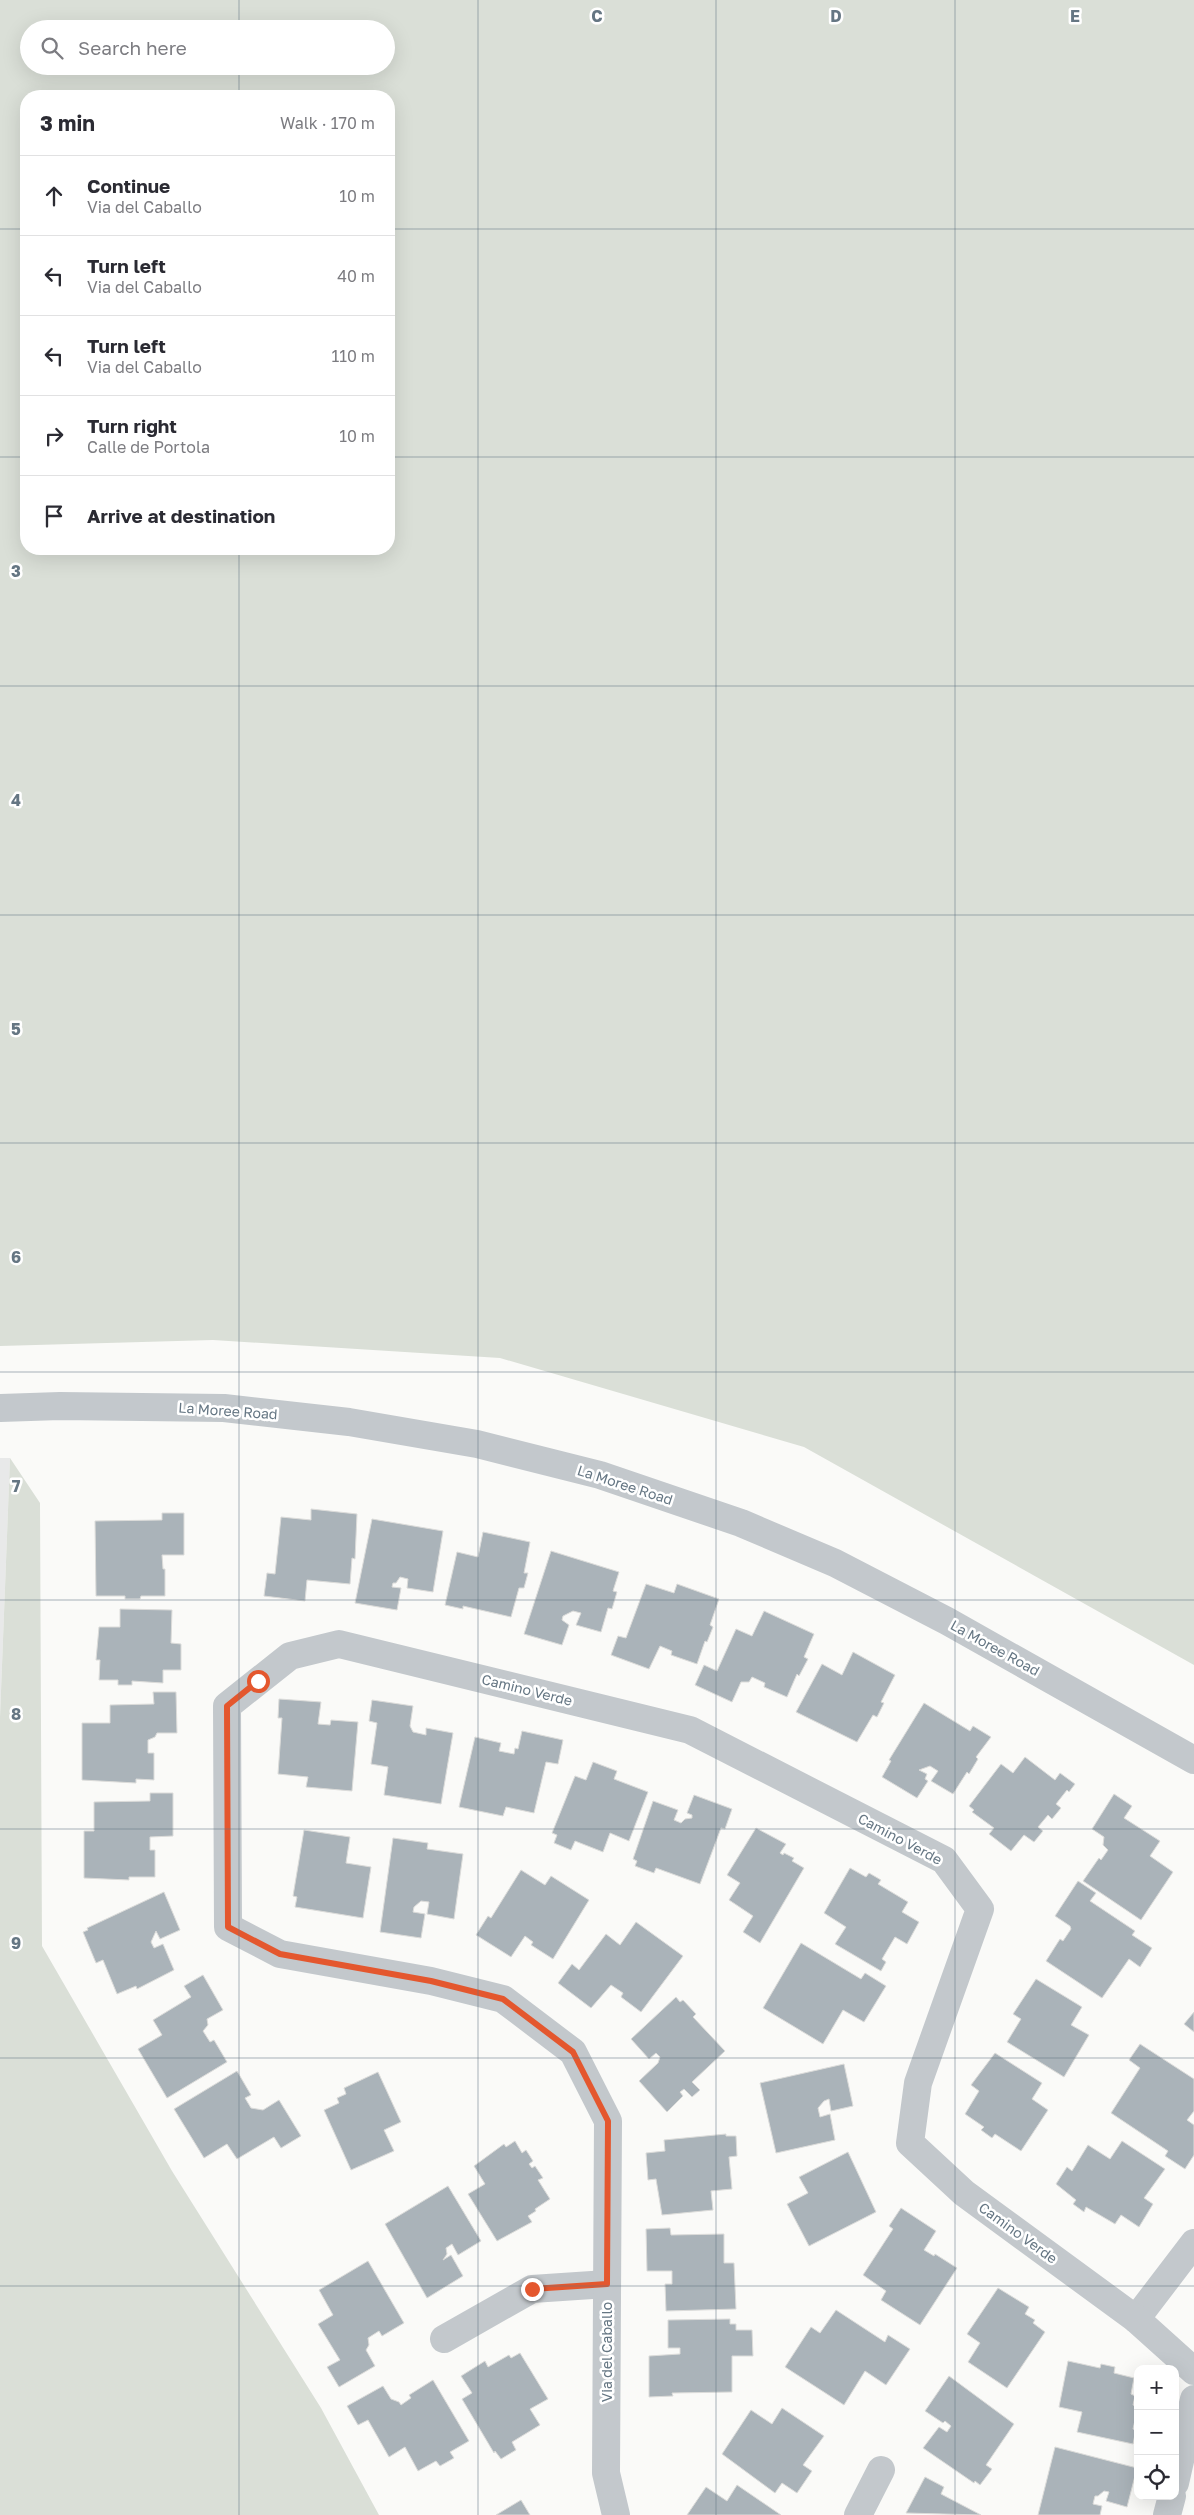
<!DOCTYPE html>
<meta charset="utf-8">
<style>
:root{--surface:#fff;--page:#f7f7f7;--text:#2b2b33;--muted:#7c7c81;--line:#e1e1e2}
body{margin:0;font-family:"Golos Text",sans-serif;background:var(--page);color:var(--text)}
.controls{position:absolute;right:15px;bottom:15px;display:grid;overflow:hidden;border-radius:10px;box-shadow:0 5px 20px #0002}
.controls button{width:45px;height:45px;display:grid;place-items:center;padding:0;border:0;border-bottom:1px solid var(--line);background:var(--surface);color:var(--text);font:25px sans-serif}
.stop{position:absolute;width:15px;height:15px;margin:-11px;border:4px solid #e4572e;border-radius:50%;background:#fff}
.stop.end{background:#e4572e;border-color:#fff;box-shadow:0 1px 5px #0008}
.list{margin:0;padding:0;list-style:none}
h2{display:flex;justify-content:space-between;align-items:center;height:65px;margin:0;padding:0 20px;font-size:21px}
h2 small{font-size:16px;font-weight:400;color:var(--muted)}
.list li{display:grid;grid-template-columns:32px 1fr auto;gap:15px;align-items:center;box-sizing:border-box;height:80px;padding:0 20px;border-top:1px solid var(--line)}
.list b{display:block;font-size:19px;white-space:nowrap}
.list p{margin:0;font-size:16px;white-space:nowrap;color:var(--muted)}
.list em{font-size:16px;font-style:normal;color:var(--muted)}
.icon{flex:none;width:28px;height:28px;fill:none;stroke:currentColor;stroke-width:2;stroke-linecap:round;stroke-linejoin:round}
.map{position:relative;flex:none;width:1194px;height:2515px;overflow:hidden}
.search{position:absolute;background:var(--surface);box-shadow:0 5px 20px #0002;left:20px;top:20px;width:375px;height:55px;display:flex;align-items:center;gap:12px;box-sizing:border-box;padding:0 18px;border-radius:28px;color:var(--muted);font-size:19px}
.panel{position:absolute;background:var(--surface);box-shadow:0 5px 20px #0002;left:20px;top:90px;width:375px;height:465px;border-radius:20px}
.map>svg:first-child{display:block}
.built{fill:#e8e9e9}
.green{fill:#dadfd7;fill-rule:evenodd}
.building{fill:#aab3b9;stroke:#dcdcda}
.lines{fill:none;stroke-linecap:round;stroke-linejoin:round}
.minor{stroke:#c3c8cc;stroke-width:28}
.tertiary{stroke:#c3c8cc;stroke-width:28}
.route{stroke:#e4572e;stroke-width:6}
.grid{fill:none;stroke:#657683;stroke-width:1;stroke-opacity:0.55}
.labels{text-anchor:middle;stroke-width:5;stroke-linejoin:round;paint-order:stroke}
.street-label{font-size:14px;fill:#657683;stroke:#fff}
.grid-label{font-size:16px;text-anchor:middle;font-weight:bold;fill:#657683;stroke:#fff;stroke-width:5;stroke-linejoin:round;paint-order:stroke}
</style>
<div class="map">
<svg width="1194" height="2515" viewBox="0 0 1194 2515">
<rect width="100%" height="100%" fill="#fafaf8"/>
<polygon class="built" points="0,1458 10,1458 0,1717"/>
<g class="green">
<path d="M0,0H1194V1665L804,1447L500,1358L213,1340L0,1346ZM29,29H386V66H29ZM26,96H389V549H26Z"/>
<polygon points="10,1458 40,1503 42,1946 172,2171 321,2408 379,2515 0,2515 0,1717"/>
</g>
<g class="building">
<polygon points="311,1509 357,1514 355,1559 352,1558 350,1584 307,1580 305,1601 264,1596 267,1573 275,1574 281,1517 311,1520"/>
<polygon points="162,1513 184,1513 184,1555 162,1555 163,1569 165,1569 165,1596 141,1596 140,1599 125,1599 125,1596 96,1596 95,1521 162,1520"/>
<polygon points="372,1519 443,1531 433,1592 407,1588 408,1579 400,1577 396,1583 393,1583 392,1587 401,1588 397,1610 355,1603"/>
<polygon points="483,1532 530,1542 524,1573 528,1573 524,1588 519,1588 511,1617 463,1606 463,1609 445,1605 457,1552 478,1557"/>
<polygon points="551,1551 619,1572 613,1591 617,1592 612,1609 608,1608 601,1632 576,1625 581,1613 573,1611 563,1616 562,1620 569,1625 562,1645 524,1634"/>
<polygon points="646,1584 674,1593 677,1584 719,1599 710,1625 713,1627 707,1642 705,1641 697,1664 671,1655 672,1651 660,1646 649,1669 611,1655 618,1636 626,1638"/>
<polygon points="120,1609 172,1610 171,1643 181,1644 181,1670 163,1670 163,1683 132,1681 132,1685 118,1685 118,1680 99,1680 100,1660 96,1660 99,1627 120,1627"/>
<polygon points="764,1611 814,1634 804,1657 808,1659 799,1676 797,1674 787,1697 764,1687 765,1683 752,1677 749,1682 741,1682 732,1702 695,1685 704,1665 717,1671 736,1629 752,1636"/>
<polygon points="853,1652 895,1675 881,1702 884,1703 877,1717 873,1715 857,1742 796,1712 822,1664 842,1675"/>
<polygon points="153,1692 176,1692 177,1733 157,1733 155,1737 148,1740 148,1753 154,1753 154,1780 136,1779 136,1783 82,1780 82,1723 110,1723 110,1705 154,1704"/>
<polygon points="279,1699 321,1702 318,1724 330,1725 331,1720 358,1722 352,1791 306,1787 308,1777 278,1774 282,1718 278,1718"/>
<polygon points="372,1700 413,1706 410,1726 413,1732 426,1735 426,1728 453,1733 441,1804 384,1795 388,1767 371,1764 377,1723 369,1721"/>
<polygon points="924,1703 970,1731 973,1726 991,1737 976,1757 978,1759 969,1774 967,1772 953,1794 931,1781 938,1771 930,1766 919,1770 927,1774 925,1779 928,1781 917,1798 882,1777 891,1761 889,1760"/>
<polygon points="522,1731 563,1740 558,1764 546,1762 534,1813 506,1807 503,1816 459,1807 475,1737 501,1743 499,1751 514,1754 515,1748 518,1749"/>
<polygon points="1025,1757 1055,1780 1060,1773 1075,1784 1069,1792 1067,1790 1056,1804 1061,1808 1052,1819 1048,1815 1038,1827 1043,1831 1034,1842 1024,1835 1011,1851 989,1834 994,1828 972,1812 974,1810 969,1806 1001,1764 1013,1773"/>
<polygon points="593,1762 617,1771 614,1779 648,1792 629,1841 610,1833 603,1852 575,1841 571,1850 554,1843 557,1835 552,1833 575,1776 586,1780"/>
<polygon points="150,1793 173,1793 173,1836 150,1837 150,1850 155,1850 155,1877 129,1877 129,1880 84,1878 84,1831 94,1831 94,1802 150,1801"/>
<polygon points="1114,1794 1132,1806 1124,1818 1160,1841 1150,1856 1173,1872 1141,1920 1083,1881 1099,1858 1101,1860 1108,1850 1103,1845 1104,1837 1092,1829"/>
<polygon points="694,1795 732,1809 725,1829 721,1828 700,1884 656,1868 654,1873 635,1866 637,1861 633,1859 653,1801 678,1810 674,1820 681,1823 685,1819 692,1818 692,1815 687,1813"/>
<polygon points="756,1828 786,1844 780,1853 783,1855 784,1853 794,1858 792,1861 804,1868 760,1943 743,1932 753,1916 729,1900 740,1883 727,1875"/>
<polygon points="304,1830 350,1837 346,1863 371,1867 363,1918 295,1907 297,1897 293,1896"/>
<polygon points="393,1838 428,1843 427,1849 463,1854 454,1919 427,1914 429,1902 421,1901 414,1907 413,1912 425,1914 421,1938 380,1932"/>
<polygon points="850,1868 866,1877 869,1873 881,1880 878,1884 908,1902 902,1912 919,1922 907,1944 895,1937 882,1959 886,1962 881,1971 835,1944 846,1927 824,1913"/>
<polygon points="521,1870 545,1885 551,1876 589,1900 553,1959 531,1945 533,1942 525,1936 511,1957 476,1935 488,1916 491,1918"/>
<polygon points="1078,1881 1096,1893 1090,1901 1135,1931 1132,1935 1152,1948 1140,1967 1129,1959 1102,1998 1046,1961 1060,1939 1063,1941 1071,1929 1070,1926 1055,1916"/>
<polygon points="164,1892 180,1930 160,1939 156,1931 151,1942 154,1948 163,1944 174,1970 137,1989 136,1986 117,1994 103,1960 96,1963 83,1932 88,1930 87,1928"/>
<polygon points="636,1922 683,1956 641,2012 621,1997 623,1993 611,1985 591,2008 558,1983 572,1964 579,1970 606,1934 620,1945"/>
<polygon points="801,1943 861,1979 865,1973 886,1986 864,2022 843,2010 823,2044 763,2008"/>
<polygon points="203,1975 223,2010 207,2019 208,2025 203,2031 210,2042 214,2040 227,2062 167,2098 138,2049 162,2035 153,2020 191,1997 184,1986"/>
<polygon points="1036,1979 1082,2007 1071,2025 1089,2035 1064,2077 1007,2042 1021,2019 1013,2014"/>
<polygon points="676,1997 680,2002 683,2000 696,2014 693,2017 725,2051 692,2082 700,2090 692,2097 684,2089 680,2092 683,2096 667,2112 639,2081 658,2063 660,2057 656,2053 649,2059 631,2039"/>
<polygon points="1194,2012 1194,2032 1184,2024"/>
<polygon points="1140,2044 1194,2079 1194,2111 1187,2120 1194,2125 1194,2155 1185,2169 1165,2156 1168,2151 1111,2113 1140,2068 1129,2060"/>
<polygon points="995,2053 1042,2083 1032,2099 1048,2110 1021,2151 995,2134 992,2138 981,2130 984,2127 965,2114 979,2091 971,2085"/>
<polygon points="844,2064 853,2106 831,2111 829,2099 824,2101 818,2108 820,2117 830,2114 835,2140 776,2153 760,2083"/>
<polygon points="237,2071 251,2095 245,2098 251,2108 263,2110 279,2100 301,2136 281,2148 274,2137 237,2159 227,2144 204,2158 174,2109"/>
<polygon points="378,2072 401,2122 384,2130 394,2151 351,2170 324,2110 339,2103 337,2098 346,2094 344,2088"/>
<polygon points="726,2134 726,2136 736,2136 737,2156 729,2157 732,2189 711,2191 713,2210 662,2215 656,2179 648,2180 646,2153 665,2151 664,2140"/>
<polygon points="515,2141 522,2153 526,2150 533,2161 529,2164 532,2168 535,2166 543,2178 538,2180 550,2199 535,2209 536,2211 528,2216 532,2222 497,2241 468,2194 485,2184 474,2166 504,2144 506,2147"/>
<polygon points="1122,2141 1165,2169 1144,2198 1153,2204 1139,2227 1121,2215 1115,2224 1086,2207 1084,2212 1073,2204 1076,2200 1056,2184 1067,2167 1072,2171 1088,2145 1110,2159"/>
<polygon points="848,2152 876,2212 809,2246 787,2204 808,2193 799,2177"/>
<polygon points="448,2186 481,2241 458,2255 452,2244 446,2248 447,2254 443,2260 451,2255 463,2276 427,2298 385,2224"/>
<polygon points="901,2208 936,2231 924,2250 934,2256 935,2254 957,2268 920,2325 881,2300 886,2291 863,2275 893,2229 889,2226"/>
<polygon points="670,2228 671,2235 724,2234 724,2263 734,2263 736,2309 666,2311 665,2284 672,2284 672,2271 647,2271 646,2229"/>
<polygon points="368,2261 404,2323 382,2336 379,2331 368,2338 369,2345 366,2350 375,2366 339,2387 327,2367 340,2360 318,2324 333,2315 319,2290"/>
<polygon points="998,2288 1029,2307 1025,2314 1035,2320 1033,2323 1045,2332 1007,2388 968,2362 980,2343 967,2334"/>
<polygon points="836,2310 885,2342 888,2335 910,2349 886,2385 865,2371 844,2405 785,2367 811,2327 820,2333"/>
<polygon points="730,2319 730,2324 736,2324 736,2330 752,2330 753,2356 732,2356 732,2392 672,2393 673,2396 649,2397 649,2356 680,2354 680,2348 668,2348 668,2320"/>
<polygon points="520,2353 548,2399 530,2409 540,2425 512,2442 516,2450 501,2459 495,2451 494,2453 462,2399 472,2393 461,2376 485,2361 488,2367 509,2355 511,2358"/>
<polygon points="1068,2361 1100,2368 1101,2364 1115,2367 1114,2373 1134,2378 1131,2394 1135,2396 1133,2405 1138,2407 1133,2429 1136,2430 1133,2444 1077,2432 1082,2412 1059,2407"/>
<polygon points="949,2376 1014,2424 986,2465 992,2469 980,2485 975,2481 974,2483 923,2448 939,2427 947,2432 951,2426 945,2421 943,2423 925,2411"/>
<polygon points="433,2380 469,2441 450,2452 454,2458 440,2466 436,2461 418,2471 405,2447 389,2457 368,2420 358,2425 347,2406 383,2386 391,2399 399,2402 401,2405 411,2398 409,2395"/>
<polygon points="782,2408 824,2436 803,2465 812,2471 797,2493 782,2483 775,2493 722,2454 751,2410 772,2424"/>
<polygon points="1055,2447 1137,2468 1127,2507 1106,2501 1109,2492 1104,2491 1098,2496 1095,2496 1093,2504 1102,2506 1100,2515 1038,2515"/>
<polygon points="925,2477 944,2487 941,2494 981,2515 906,2513"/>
<polygon points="737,2485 781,2515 687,2515 706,2487 727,2501"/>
<polygon points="521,2500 530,2515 496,2515"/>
</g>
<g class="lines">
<g class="minor">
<polyline points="1136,2319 1194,2243"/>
<polyline points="444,2339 532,2289 607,2284"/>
<polyline points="1175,2483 1194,2399"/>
<polyline points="616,2515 606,2473 608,2121 573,2052 503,1999 431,1981 280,1954 228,1927 227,1706 290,1656 339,1644 690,1730 944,1860 980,1909 918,2083 910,2143 964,2193 1136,2319 1194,2371"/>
<polyline points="858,2515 881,2470"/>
<polyline points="1167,2515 1172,2496"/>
</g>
<polyline class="tertiary" points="0,1408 60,1406 224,1408 349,1422 477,1444 600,1475 741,1523 835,1563 947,1621 1194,1760"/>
</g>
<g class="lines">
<polyline class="route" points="258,1681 227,1706 228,1927 280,1954 431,1981 503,1999 573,2052 608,2121 607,2284 532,2289"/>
</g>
<path class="grid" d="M239,0V29M478,0V2515M716,0V2515M955,0V2515M239,66V96M0,229H26M389,229H1194M0,457H26M389,457H1194M239,549V2515M0,686H1194M0,915H1194M0,1143H1194M0,1372H1194M0,1600H1194M0,1829H1194M0,2058H1194M0,2286H1194"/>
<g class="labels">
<g class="street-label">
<text transform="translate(228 1411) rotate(4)" y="5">La Moree Road</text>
<text transform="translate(625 1485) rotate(18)" y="5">La Moree Road</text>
<text transform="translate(995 1648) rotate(29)" y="5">La Moree Road</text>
<text transform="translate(527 1690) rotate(14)" y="5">Camino Verde</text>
<text transform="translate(900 1839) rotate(28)" y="5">Camino Verde</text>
<text transform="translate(1018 2233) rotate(36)" y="5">Camino Verde</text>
<text transform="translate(607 2352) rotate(-90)" y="5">Via del Caballo</text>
</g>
</g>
<g class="grid-label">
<text x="597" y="22">C</text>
<text x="836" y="22">D</text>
<text x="1075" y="22">E</text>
<text x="16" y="577">3</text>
<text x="16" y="806">4</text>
<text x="16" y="1035">5</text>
<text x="16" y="1263">6</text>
<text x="16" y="1492">7</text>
<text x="16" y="1720">8</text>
<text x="16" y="1949">9</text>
</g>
</svg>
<div class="controls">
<button>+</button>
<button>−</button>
<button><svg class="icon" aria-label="locate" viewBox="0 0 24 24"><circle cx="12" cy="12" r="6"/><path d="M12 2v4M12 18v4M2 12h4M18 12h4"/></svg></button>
</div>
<div class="stop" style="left:258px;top:1681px"></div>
<div class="stop end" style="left:532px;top:2289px"></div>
<div class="search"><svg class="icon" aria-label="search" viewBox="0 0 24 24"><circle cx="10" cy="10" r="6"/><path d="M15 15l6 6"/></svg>Search here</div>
<section class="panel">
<h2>3 min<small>Walk · 170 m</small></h2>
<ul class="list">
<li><svg class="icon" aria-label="ahead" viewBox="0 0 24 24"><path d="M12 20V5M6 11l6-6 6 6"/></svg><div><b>Continue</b><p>Via del Caballo</p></div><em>10 m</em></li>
<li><svg class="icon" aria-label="left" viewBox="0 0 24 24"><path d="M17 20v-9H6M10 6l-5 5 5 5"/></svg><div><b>Turn left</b><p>Via del Caballo</p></div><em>40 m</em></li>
<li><svg class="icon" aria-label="left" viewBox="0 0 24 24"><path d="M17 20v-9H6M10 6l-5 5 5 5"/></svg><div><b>Turn left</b><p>Via del Caballo</p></div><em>110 m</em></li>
<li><svg class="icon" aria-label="right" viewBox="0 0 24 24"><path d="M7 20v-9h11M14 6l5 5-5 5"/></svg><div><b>Turn right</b><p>Calle de Portola</p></div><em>10 m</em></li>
<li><svg class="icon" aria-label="arrive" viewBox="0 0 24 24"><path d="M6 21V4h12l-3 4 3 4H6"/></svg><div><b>Arrive at destination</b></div></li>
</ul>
</section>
</div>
